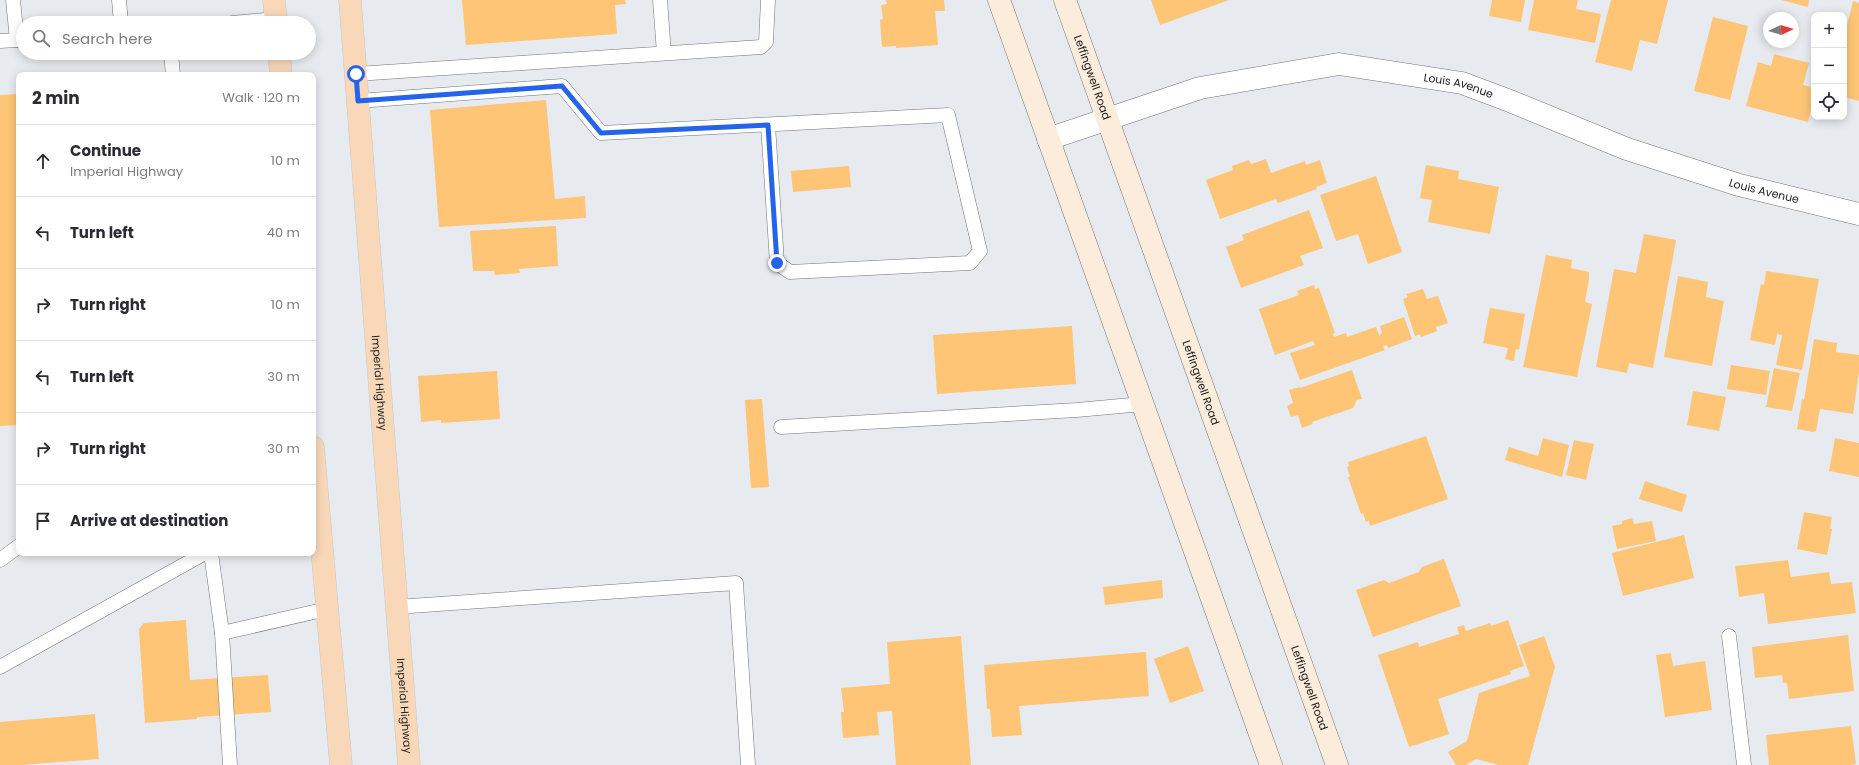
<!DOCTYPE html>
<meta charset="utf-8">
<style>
:root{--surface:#fff;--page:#f7f7f7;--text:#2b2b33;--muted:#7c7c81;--line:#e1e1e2}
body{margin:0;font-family:Poppins,sans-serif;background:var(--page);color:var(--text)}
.controls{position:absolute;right:12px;top:12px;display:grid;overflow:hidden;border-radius:8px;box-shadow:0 2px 10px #0003}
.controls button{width:36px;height:36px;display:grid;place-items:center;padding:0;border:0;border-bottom:1px solid var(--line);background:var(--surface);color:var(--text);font:20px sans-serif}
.compass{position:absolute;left:1763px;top:12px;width:36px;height:36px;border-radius:50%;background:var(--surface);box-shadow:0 2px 10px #0003;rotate:86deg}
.stop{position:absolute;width:12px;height:12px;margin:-9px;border:3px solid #2563eb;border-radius:50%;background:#fff}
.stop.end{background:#2563eb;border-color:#fff;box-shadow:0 1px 4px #0008}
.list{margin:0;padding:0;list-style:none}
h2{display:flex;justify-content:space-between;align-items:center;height:52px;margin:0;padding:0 16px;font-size:17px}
h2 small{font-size:13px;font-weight:400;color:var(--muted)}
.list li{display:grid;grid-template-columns:26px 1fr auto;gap:12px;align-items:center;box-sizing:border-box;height:72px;padding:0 16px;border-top:1px solid var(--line)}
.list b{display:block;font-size:15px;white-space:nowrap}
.list p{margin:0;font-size:13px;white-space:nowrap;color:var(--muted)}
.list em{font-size:13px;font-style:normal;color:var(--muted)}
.icon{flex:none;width:22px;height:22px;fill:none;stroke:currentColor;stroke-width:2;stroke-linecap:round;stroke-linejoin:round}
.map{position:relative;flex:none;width:1859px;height:765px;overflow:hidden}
.search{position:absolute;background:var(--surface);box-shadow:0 2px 10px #0003;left:16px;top:16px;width:300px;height:44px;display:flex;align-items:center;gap:10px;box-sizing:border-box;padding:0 14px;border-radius:22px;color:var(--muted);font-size:15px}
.panel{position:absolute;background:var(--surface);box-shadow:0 2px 10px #0003;left:16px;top:72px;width:300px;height:484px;border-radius:8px}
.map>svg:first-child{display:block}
.building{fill:#fec577}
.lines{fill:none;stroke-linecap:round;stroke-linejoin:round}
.lane-casing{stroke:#717478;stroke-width:15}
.street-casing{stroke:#717478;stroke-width:23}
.secondary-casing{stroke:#717478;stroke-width:23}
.primary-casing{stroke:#c8c8c9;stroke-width:23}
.lane{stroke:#fff;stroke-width:14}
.street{stroke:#fff;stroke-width:22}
.secondary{stroke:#fcecdc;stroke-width:22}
.primary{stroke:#f8d8b9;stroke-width:22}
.route{stroke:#2563eb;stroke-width:5}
.labels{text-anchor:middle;stroke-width:4;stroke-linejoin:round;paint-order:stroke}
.street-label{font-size:11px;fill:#191a1c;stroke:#e7eaee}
</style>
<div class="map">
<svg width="1859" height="765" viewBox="0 0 1859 765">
<rect width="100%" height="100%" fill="#e7eaee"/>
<g class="building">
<polygon points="462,0 625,0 626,4 615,5 617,34 466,45"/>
<polygon points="886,0 944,0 945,11 935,11 938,45 896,48 896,46 882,47 880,20 883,19 881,5 887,4"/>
<polygon points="1151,0 1229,0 1160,25"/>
<polygon points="1492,0 1525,0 1521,22 1489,16"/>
<polygon points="1534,0 1578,0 1576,9 1601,14 1595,43 1528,30"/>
<polygon points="1611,0 1668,0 1657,44 1640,40 1632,71 1595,62"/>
<polygon points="1781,0 1809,0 1808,7"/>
<polygon points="1853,1 1859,3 1859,101 1844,97 1844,38"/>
<polygon points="1713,17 1748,26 1730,100 1694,91"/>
<polygon points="1774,54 1809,63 1803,85 1814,88 1814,98 1808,122 1746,106 1758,62 1771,66"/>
<polygon points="19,94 19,425 0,426 0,95"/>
<polygon points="546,100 555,199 585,196 586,218 439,227 430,110"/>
<polygon points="1266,159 1271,173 1305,161 1306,165 1320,160 1327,183 1316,187 1317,189 1278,203 1276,199 1220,219 1206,180 1233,170 1232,166 1249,160 1251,164"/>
<polygon points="1426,165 1459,171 1458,179 1499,187 1490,234 1428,222 1432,200 1420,198"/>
<polygon points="849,166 851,187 793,192 791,171"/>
<polygon points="1376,176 1402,252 1368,264 1358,234 1336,241 1320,195"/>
<polygon points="1309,210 1323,248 1300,256 1304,265 1241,288 1226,247 1244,240 1242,235"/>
<polygon points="556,226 558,266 519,269 520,273 495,275 494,271 473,271 470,231"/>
<polygon points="1644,234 1676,240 1653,368 1629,363 1627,373 1596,367 1614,269 1636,273"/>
<polygon points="1546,255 1572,260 1571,268 1589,272 1589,279 1585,302 1592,304 1577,377 1523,367"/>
<polygon points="1766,271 1819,279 1802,370 1776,365 1782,335 1777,334 1775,345 1750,340 1761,284 1764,285"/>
<polygon points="1678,276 1708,282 1706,297 1724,301 1712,366 1664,357"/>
<polygon points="1314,285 1315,289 1319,288 1335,333 1333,334 1334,337 1346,333 1347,337 1376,327 1379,335 1382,333 1380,326 1404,317 1412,339 1388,348 1387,345 1383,346 1385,350 1300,380 1290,353 1315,345 1313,341 1275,355 1259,309 1299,295 1297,291"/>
<polygon points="1423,289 1427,299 1438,296 1448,323 1436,327 1437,331 1421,337 1420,334 1415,336 1403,299 1408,297 1406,294"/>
<polygon points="1490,308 1525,314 1519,350 1516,349 1514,361 1505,359 1508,348 1483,343"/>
<polygon points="1072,326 1076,384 937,394 933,335"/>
<polygon points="1814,339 1837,343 1836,352 1859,355 1859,372 1853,414 1820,409 1816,431 1813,432 1797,429 1802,399 1804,400"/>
<polygon points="1731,365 1770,371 1766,395 1727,389"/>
<polygon points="1774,368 1800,373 1792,411 1766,407"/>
<polygon points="1352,370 1362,399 1357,400 1353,408 1312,422 1313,424 1302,428 1298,415 1291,417 1287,406 1293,403 1289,390 1300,387 1300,388"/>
<polygon points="497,371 500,419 441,423 441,420 421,422 418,376"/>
<polygon points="1693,391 1726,397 1719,431 1687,425"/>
<polygon points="762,399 769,487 751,488 745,400"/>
<polygon points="1426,436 1448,499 1370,526 1369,521 1366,522 1363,513 1361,514 1348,477 1350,477 1347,467 1349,466 1348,462"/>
<polygon points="1543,438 1569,445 1562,477 1505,460 1509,447 1538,456"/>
<polygon points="1835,438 1859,443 1859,477 1829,471"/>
<polygon points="1574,440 1594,444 1586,480 1566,475"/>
<polygon points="1645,481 1687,495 1682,512 1639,499"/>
<polygon points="1804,512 1832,517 1830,529 1832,529 1827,555 1797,549"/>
<polygon points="1632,518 1634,524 1652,521 1656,541 1617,549 1612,526 1622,524 1622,521"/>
<polygon points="1684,535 1694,578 1623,596 1612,553"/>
<polygon points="1444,559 1461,606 1373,637 1356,590 1384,580 1389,583 1419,572 1422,567"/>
<polygon points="1788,560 1791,577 1829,572 1831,584 1852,582 1856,613 1768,624 1764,593 1739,597 1735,566"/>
<polygon points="1162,580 1163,598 1105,605 1103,587"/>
<polygon points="186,620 190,680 268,675 271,712 197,717 197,719 145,723 139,629 144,623"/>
<polygon points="1508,620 1524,666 1510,671 1511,674 1438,699 1449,734 1409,747 1378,655 1418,642 1419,647 1459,634 1457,627 1464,625 1466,631 1490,623 1491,626"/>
<polygon points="1848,635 1854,691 1789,699 1787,683 1783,683 1782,675 1755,678 1752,647"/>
<polygon points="961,636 971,765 896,765 892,711 877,712 879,735 843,738 841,712 844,712 841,688 890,684 887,642"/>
<polygon points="1544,636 1555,667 1528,765 1499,765 1476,759 1466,765 1456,765 1448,752 1467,741 1479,693 1530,676 1519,645"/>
<polygon points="1188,646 1204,691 1170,703 1154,659"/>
<polygon points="1146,652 1149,696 1019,706 1022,735 992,737 990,709 987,709 984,665"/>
<polygon points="1671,653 1673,666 1705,661 1712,710 1665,717 1656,655"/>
<polygon points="95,714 99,759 21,765 0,765 0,722"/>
<polygon points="1851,726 1856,764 1851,765 1769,765 1766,735"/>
</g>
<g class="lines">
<defs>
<g id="lane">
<polyline points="13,0 17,40 23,39"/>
<polyline points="119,0 121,23"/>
<polyline points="660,0 664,53"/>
<polyline points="232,23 276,19"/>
<polyline points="0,41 17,40"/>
<polyline points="171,53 173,75"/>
<polyline points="356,74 761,47 766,42 768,0"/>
<polyline points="358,101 562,86 601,133 948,115 980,251 970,263 790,272 777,263 768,125"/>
<polyline points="781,427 1077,410 1142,404"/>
<polyline points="211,553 222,633"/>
<polyline points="0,560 19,546"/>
<polyline points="396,607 736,583 748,765"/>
<polyline points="1729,636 1744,765"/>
<polyline points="0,667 205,553"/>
<polyline points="230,765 222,633 327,609"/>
</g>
<g id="street">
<path id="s1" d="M1048,139L1200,88L1339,64L1462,83L1510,101L1627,149L1739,185L1859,214"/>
</g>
<g id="secondary">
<polyline points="999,0 1271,765"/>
<path id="s2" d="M1065,0L1337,765"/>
</g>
<g id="primary">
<polyline points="274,0 276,23"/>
<path id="s3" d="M350,0L409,765"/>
<polyline points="279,53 281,75"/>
<polyline points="313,447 341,765"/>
</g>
</defs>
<use href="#lane" class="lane-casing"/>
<use href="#street" class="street-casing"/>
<use href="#secondary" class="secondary-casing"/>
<use href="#primary" class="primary-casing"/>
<use href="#lane" class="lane"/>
<use href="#street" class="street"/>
<use href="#secondary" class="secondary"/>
<use href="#primary" class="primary"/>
</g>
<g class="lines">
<polyline class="route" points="356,74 358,101 562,86 601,133 768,125 777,263"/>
</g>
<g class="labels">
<g class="street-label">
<text dy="4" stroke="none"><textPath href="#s2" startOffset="82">Leffingwell Road</textPath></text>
<text dy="4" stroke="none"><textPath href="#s1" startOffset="423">Louis Avenue</textPath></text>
<text dy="4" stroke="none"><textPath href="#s1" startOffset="747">Louis Avenue</textPath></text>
<text dy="4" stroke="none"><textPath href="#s2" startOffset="406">Leffingwell Road</textPath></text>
<text dy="4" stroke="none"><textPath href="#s3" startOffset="384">Imperial Highway</textPath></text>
<text dy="4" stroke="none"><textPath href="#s2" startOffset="730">Leffingwell Road</textPath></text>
<text dy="4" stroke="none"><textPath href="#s3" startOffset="708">Imperial Highway</textPath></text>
</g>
</g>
</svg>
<div class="controls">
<button>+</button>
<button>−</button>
<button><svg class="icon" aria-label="locate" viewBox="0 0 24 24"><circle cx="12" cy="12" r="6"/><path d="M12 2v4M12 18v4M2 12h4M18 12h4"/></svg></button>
</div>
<svg class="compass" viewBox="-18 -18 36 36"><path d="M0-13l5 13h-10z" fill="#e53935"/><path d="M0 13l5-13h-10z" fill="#7c7c81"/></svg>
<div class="stop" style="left:356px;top:74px"></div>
<div class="stop end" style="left:777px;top:263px"></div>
<div class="search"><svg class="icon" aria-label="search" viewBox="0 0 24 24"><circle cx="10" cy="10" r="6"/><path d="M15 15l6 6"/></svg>Search here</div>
<section class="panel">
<h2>2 min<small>Walk · 120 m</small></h2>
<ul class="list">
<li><svg class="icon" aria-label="ahead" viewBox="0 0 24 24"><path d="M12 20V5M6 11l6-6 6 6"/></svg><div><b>Continue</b><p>Imperial Highway</p></div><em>10 m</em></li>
<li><svg class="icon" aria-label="left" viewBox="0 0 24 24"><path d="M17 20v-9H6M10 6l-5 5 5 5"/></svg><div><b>Turn left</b></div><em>40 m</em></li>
<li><svg class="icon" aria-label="right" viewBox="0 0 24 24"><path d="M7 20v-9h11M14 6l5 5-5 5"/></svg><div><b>Turn right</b></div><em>10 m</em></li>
<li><svg class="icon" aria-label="left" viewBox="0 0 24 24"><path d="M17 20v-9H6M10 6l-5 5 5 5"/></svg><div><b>Turn left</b></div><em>30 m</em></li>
<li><svg class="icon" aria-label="right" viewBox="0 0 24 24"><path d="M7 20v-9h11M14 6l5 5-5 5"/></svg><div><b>Turn right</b></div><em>30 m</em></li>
<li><svg class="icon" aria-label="arrive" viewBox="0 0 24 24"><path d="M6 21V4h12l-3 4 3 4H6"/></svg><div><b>Arrive at destination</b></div></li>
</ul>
</section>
</div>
